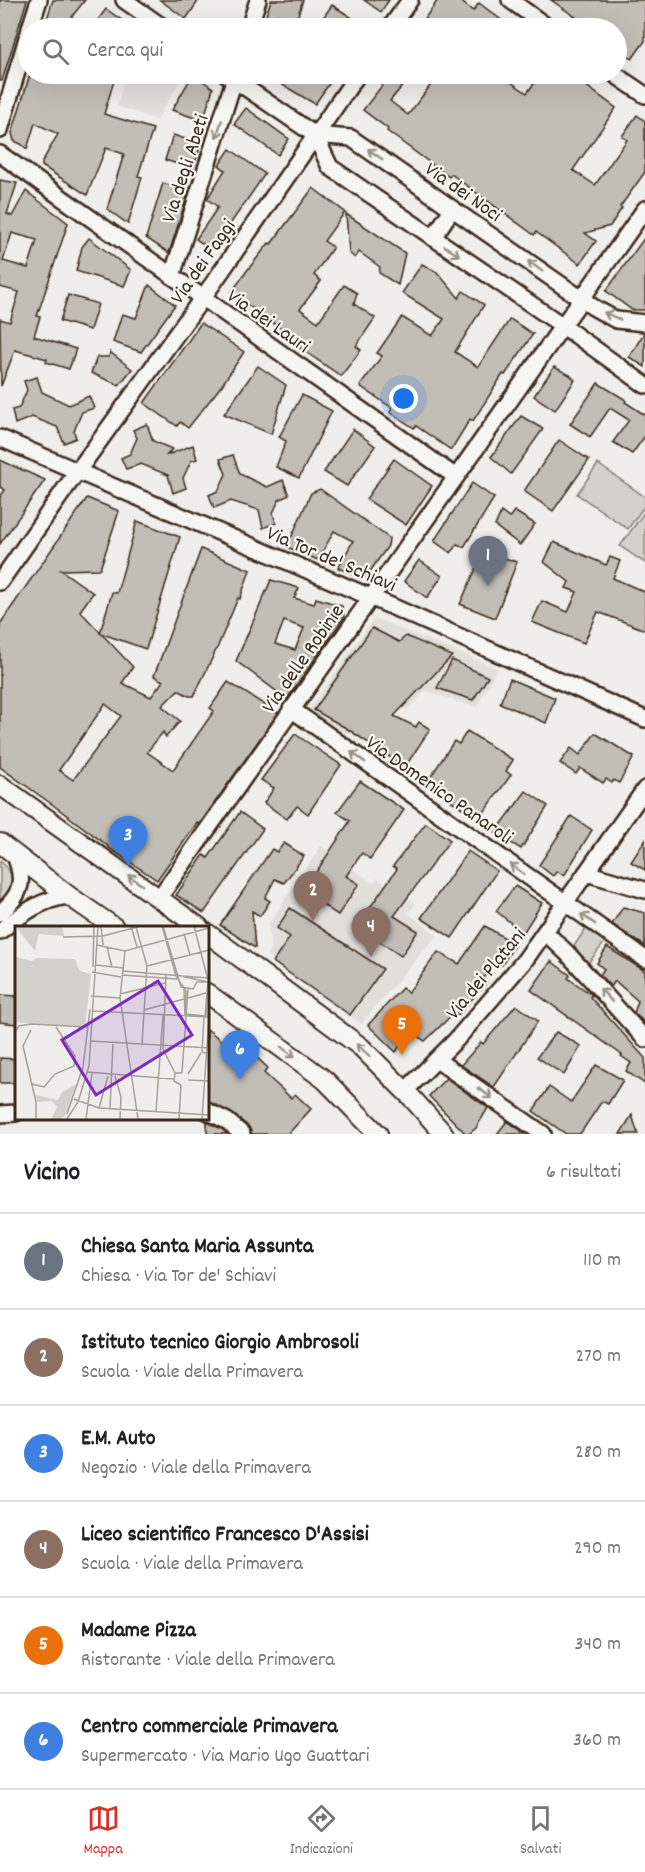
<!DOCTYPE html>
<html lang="it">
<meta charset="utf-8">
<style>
:root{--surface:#fff;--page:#f6f6f6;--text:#202124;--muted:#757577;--line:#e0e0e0;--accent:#d93025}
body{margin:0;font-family:Dekko,sans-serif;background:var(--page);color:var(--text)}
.you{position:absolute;left:404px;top:399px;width:21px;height:21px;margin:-15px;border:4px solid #fff;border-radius:50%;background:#1a73e8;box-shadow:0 0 0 9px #1a73e833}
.badge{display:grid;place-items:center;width:39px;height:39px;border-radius:50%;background:var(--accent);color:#fff;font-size:20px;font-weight:700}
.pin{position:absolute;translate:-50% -50px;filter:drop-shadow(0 2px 3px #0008)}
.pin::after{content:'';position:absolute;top:32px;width:21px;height:18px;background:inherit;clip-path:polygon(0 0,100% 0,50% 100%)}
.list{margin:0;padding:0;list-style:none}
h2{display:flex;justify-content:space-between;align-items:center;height:78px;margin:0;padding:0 24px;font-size:26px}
h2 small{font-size:20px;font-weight:400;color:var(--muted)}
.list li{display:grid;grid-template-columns:39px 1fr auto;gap:18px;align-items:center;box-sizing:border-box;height:96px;padding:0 24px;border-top:2px solid var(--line)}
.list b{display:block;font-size:22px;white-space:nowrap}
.list p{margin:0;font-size:20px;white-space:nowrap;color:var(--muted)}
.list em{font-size:20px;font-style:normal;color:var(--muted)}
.icon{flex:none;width:33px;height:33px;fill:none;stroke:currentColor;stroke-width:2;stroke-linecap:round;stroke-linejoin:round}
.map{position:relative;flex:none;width:645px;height:1134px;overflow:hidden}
.search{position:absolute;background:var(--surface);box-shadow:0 6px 24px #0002;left:18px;right:18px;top:18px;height:66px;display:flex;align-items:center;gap:15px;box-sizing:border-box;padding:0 21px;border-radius:33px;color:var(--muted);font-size:22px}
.sheet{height:654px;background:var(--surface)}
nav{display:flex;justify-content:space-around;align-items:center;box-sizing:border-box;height:84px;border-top:2px solid var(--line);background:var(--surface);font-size:16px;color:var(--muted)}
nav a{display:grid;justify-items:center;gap:3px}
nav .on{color:var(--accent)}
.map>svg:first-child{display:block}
.built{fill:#e2dfdb}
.green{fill:#d4d1cc;stroke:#887e75;stroke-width:1.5}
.building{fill:#c2bdb7;stroke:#3b2a1e;stroke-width:1.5;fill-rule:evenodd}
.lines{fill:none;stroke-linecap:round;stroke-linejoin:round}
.minor-casing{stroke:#3b2a1e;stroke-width:20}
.major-casing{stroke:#3b2a1e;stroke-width:22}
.minor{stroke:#f6f6f2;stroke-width:15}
.major{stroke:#f6f6f2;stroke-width:18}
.oneway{stroke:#989088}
.labels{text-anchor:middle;stroke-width:4.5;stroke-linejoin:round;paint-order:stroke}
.street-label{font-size:21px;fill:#3b2a1e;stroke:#f6f6f2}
.inset-road{fill:none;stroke:#a7a098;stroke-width:1.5}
.view{fill:#7b2cbf;fill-opacity:0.15;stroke:#7b2cbf;stroke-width:3}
.inset-edge{fill:none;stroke:#3b2a1e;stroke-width:3}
</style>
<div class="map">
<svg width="645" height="1134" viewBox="0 0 645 1134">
<rect width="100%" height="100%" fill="#efeeea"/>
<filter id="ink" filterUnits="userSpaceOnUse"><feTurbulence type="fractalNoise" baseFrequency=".0167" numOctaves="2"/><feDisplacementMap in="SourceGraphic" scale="12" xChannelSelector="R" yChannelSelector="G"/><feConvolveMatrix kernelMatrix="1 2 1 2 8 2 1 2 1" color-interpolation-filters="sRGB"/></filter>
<g filter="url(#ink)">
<g class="built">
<polygon points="126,74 184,74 157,120 117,106"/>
<polygon points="374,618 497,668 477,708 426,691 407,710 376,692 346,735 309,710"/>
<polygon points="321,846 373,883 377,878 416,904 408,913 437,935 361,1024 267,955 271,950 268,924"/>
</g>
<g class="green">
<polygon points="598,464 645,497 645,505 628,529 577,494"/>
<polygon points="645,511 645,563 620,546"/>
<path d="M0,861C16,873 15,888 0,901Z"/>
<polygon points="586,928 605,942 586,966 574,946"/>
</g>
<g class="building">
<polygon points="0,0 27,0 2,81 0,81"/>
<polygon points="53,0 85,0 63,28 44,28"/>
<polygon points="160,0 199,0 186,19"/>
<polygon points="271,0 303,0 296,21 278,15 273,28 262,28"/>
<polygon points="364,0 389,0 381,12"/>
<polygon points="438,0 459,0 473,11 479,3 512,28 439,28 425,18"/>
<polygon points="551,0 645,0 645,41 632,59 616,48 616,28 592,28"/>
<polygon points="332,5 368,28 316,28"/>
<polygon points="106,9 133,28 92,28"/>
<polygon points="30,74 116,74 104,114 153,129 138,176 142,177 128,224 107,209 124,154 106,148 87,195 42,166 42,162 58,134 35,123 27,149 21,144 14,141 12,133"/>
<polygon points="193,74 213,88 203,121 172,110"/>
<polygon points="264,74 336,74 315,104"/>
<polygon points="391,74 409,78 390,101 408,115 439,74 499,74 527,93 541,74 570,74 616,108 573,170 595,185 627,140 622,136 637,115 645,121 645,172 620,207 622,208 610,226 585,233 596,241 580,264 536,232 534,235 451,174 449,177 387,131 388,129 363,110"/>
<polygon points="246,108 289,139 278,155 234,124"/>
<polygon points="173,135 201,144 193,169 165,160"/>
<polygon points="230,149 265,174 212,250 196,239 218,207 207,199 225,170 219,165"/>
<path d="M0,180L17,183L7,214L12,216L26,191L68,223L37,316L40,317L34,336L76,349L69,369L46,362L47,359L15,350L1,386L0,319L10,322L19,292L0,287ZM12,233L37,240L28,268L3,261Z"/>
<polygon points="163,183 189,191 169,253 146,238"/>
<polygon points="313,188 345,212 324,241 333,247 314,275 321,281 300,309 318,322 344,285 357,293 354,304 375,318 356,346 361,350 341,376 294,344 297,340 231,293 246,272 269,243 271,244"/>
<polygon points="346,214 405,253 398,285 379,273 380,267 359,252 355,258 349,253"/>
<polygon points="645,237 645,310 632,310 606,291"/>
<polygon points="89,238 131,270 124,286 76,271 82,247"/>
<polygon points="422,264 437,272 459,298 463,291 484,305 455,352 478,367 510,319 533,334 505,375 503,374 473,421 470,419 451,450 416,426 414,428 390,412 392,408 360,386 382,356 377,353 402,317 432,336 444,319 402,293"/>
<polygon points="149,285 175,305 141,352 113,342 122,314 136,318"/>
<polygon points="68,295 98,304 90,330 60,321"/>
<polygon points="201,323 244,352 222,385 188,428 180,422 177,426 144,403"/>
<polygon points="644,333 645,333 645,367 629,357"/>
<polygon points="110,352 132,369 119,385 91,373 97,357 109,357"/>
<polygon points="258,366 286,385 271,434 224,414"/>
<polygon points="554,367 570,375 575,380 555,410 534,396"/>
<polygon points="37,377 42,392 69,405 89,396 94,408 82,412 74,431 76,438 64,443 57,427 32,417 15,424 12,410 19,408 27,390 24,381"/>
<polygon points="598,383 626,400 625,402 645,415 645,436 632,454 613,442 629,420 610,408 590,437 570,424"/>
<polygon points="302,395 332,411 299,478 276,467 286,441 279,437"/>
<polygon points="521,416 543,429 511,474 491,457"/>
<polygon points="147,424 153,441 172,449 167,455 193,445 197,459 191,461 183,478 186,488 173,493 168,475 141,464 126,469 121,458 130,454 137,438 133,430"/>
<polygon points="353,429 375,446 347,486 324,472"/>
<polygon points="559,440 589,460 553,511 524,491"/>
<polygon points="233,455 240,474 267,487 283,480 289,495 279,500 273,513 276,523 263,528 259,510 231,501 214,508 209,495 218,491 226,474 220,459"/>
<polygon points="394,459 432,486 406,525 366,499"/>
<polygon points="0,460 45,480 0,544 0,497 5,490 0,487"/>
<polygon points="472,483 494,498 464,547 457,544 451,553 434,541"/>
<polygon points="320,489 389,538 388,546 366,577 362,578 338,568 353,541 334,531 318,560 287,547 311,493"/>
<path d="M87,498L119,511L100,569L61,570L93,593L80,611L133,667L122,683L151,697L163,681L154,676L201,549L250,570L240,599L238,598L218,646L194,696H189L178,690L162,706L180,721L166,737L163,732L147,752L173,770L214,711L210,708L228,682L278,713L199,825L197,823L157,880L108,847V846L53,805L0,767V624ZM105,704L121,716L73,780L59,770Z"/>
<polygon points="514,511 535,524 520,545 495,526 501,512 509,518"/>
<polygon points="137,521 180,537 146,649 100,633 112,592 117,593"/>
<polygon points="554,542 606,565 610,557 620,561 613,578 645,592 645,630 598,612 584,643 532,622 542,601 568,612 577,592 566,588 569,582 544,562"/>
<polygon points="484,551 517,562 495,618 460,604"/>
<polygon points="419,560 442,576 427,598 404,581"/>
<path d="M271,580L299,588L294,598L314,604L316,598L342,606L344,617L287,699L236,661ZM284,621L304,628L295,650L275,644Z"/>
<polygon points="372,628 399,642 406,636 452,656 394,716 416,727 419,722 430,729 405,767 346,728 314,710"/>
<polygon points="452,660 488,677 473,700 437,688"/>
<polygon points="510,679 555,698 546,723 500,703"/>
<polygon points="467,731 513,760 506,771 511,775 482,815 475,810 473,815 426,784 454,741 459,744"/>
<polygon points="595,733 634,757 619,783 614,780 612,783 606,779 603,783 580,768 576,774 560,763 571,748 580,755"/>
<polygon points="295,734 341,765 308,814 297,806 287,819 264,803 274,788 261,780"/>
<polygon points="360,781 404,810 370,859 362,853 346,876 359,884 338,915 303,892 350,821 337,812"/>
<polygon points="526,791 548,806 521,849 495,833"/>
<polygon points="240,812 263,829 204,913 176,895 204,855 208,858"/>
<polygon points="571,816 592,830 564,876 557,871 553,876 539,865"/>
<polygon points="426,823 450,840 394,916 418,931 401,956 357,926 397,869 393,866"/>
<polygon points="645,840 645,870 631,862"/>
<polygon points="284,843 304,856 284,883 275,879 265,898 270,901 260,916 252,911 255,948 220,925 272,849 277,852"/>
<polygon points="468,851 497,871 452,938 421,918"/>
<polygon points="515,886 542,903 523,933 496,911"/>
<polygon points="623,907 645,913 645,946 612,924"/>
<polygon points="290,908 383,969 350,1015 273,962 290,937 277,928"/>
<polygon points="485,926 515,944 502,965 495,960 483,979 487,982 458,1015 455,1012 425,1041 410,1031 396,1052 368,1025 402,988 408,993 438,952 459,964"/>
<polygon points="607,947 645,971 645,1023 634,1013 638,1001 615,981 611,987 600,975 604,969 597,963"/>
<polygon points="551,961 570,975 568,978 592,995 590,997 645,1058 645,1084 626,1071 631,1063 621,1056 622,1055 531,990"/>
<polygon points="0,995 16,996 16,1024 0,1022"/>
<polygon points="516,1005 538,1021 494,1087 461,1065 481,1042 483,1044"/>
<polygon points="207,1029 233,1050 235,1047 247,1058 252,1053 268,1068 264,1073 291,1098 295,1094 311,1109 288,1134 252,1134 249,1127 233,1114 207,1101"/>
<polygon points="556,1032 581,1046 564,1075 537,1057"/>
<polygon points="0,1058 16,1059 16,1083 0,1083"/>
<polygon points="596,1065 623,1080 608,1104 602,1101 580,1134 566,1134 533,1111 549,1087 571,1102"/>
<polygon points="446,1078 488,1108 476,1128 469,1134 466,1134 429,1096"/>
<polygon points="632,1115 638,1134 620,1134"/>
<polygon points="507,1121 526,1134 497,1134"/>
<polygon points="207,1122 222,1129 227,1134 207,1134"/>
</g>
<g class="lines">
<defs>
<g id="minor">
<polyline points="124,0 164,28"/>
<polyline points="510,0 549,28"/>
<polyline points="30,28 39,0"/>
<polyline points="249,28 258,0"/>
<polyline points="390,28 410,0"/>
<polyline points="226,74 315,135 330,167 563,326 645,385"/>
<polyline points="614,74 645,95"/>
<polyline points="0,130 28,34"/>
<polyline points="315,135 351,138 593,307 616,320 645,323"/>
<polyline points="0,154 456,477"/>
<polyline points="433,238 452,209"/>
<polyline points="172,276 236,74"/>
<polyline points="0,438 384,603 645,719"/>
<polyline points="0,582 67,486 214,282 358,74"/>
<polyline points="291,709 645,959"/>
<polyline points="586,873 645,890"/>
<polyline points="159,898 645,209"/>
<path d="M0,913C23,894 25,879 14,853"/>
<path d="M0,931C22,914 41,899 69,896"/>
<polyline points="545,932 567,953 645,1039"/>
<polyline points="437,1060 543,1134"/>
<polyline points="405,1091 456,1040 525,960 645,789"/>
<polyline points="207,1111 227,1121 242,1134"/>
<polyline points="0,1114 16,1113"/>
</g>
<g id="major">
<polyline points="0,785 199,927"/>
<polyline points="0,843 69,896 114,927"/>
<polyline points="207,933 361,1047 411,1097 444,1134"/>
<polyline points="207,993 325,1080 378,1134"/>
</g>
</defs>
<use href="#minor" class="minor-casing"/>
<use href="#major" class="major-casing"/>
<use href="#minor" class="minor"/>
<use href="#major" class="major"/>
</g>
<defs><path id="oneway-shaft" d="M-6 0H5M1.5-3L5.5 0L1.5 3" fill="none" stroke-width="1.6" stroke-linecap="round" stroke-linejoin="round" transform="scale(1.5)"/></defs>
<g class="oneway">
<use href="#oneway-shaft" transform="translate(219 129) rotate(108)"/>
<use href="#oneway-shaft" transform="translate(375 154) rotate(-145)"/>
<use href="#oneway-shaft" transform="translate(452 251) rotate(34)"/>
<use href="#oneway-shaft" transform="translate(535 266) rotate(-145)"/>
<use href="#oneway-shaft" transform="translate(612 316) rotate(-156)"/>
<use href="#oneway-shaft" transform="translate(358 757) rotate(-144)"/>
<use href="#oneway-shaft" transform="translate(517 869) rotate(-145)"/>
<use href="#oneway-shaft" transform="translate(135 880) rotate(-145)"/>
<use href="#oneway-shaft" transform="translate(588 919) rotate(-145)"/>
<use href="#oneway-shaft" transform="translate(606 995) rotate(-132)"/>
<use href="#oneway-shaft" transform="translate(363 1050) rotate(-138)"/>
<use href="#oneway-shaft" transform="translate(288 1052) rotate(37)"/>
<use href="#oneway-shaft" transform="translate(485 1093) rotate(35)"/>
</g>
</g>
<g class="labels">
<g class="street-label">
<text transform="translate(184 168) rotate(-72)" y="7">Via degli Abeti</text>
<text transform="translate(464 191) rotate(35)" y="7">Via dei Noci</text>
<text transform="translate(202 261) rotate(-55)" y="7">Via dei Faggi</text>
<text transform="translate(269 320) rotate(35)" y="7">Via dei Lauri</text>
<text transform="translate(332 558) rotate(23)" y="7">Via Tor de' Schiavi</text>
<text transform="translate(302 658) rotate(-55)" y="7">Via delle Robinie</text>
<text transform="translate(440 789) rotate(35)" y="7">Via Domenico Panaroli</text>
<text transform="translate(485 973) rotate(-50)" y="7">Via dei Platani</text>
</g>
</g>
<g transform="translate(15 926)">
<rect width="194" height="194" fill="#efeeea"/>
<path d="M0,0H47L49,10L24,8L20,25ZM0,31L17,35L22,32L60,33L65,45L76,48L70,102L0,96ZM63,157L51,188L47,193H36L42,181L37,175L22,176L21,169L43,174L47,166Z" fill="#d4d1cc"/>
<path class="inset-road" d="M86,0L88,19M116,0L122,21M147,0L161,50L171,65L170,88L190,90L193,56L162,49L148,0M148,0L166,61L178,63L182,56H194M179,0L193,54L191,91M121,1L132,40L127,118M169,8L175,29M48,11L88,10L126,0M82,19L110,25L194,2M92,21L97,41M110,25L105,72L123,193M81,39L108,42M132,40L194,24M78,41L79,0M107,45L192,52M77,46L106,51M151,48L148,123L160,147M107,49L162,53M169,63L170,90M105,68L150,57M76,70L105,72M173,72L191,67M129,84L169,73M78,85L194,91M189,91L187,126L191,127M16,104L8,120L21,176V193M0,106L4,100L16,98L72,101M76,115L194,122M0,119V140M72,146L159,153M167,147L173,63M173,148L186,127M100,150L106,171L105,193M173,154L194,155M17,158L29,161L40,148L59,140L60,130L41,101M166,159L159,155L160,147H167M59,173L84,182L194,189M84,182L93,150M95,183L98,116M141,185L148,89M52,188L68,141L75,83M52,193L63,176L74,140L83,0M71,193L77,147M164,193L166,159M187,193L194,91"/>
<path class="view" d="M143,55L177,109L81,169L47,114Z"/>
<rect width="194" height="194" class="inset-edge"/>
</g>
</svg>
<div class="you"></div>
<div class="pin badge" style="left:488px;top:586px;background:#6b7280">1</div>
<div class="pin badge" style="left:313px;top:921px;background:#8d6e63">2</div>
<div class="pin badge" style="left:128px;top:866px;background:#3f7fe0">3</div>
<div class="pin badge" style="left:371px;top:957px;background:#8d6e63">4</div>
<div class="pin badge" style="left:402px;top:1055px;background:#e8710a">5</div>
<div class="pin badge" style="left:240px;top:1080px;background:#3f7fe0">6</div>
<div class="search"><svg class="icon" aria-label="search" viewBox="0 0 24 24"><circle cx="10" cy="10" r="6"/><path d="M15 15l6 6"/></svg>Cerca qui</div>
</div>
<section class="sheet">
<h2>Vicino<small>6 risultati</small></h2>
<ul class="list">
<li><span class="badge" style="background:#6b7280">1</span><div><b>Chiesa Santa Maria Assunta</b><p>Chiesa · Via Tor de' Schiavi</p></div><em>110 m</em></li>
<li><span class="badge" style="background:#8d6e63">2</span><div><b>Istituto tecnico Giorgio Ambrosoli</b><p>Scuola · Viale della Primavera</p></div><em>270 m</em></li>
<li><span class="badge" style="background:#3f7fe0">3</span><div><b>E.M. Auto</b><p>Negozio · Viale della Primavera</p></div><em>280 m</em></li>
<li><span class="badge" style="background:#8d6e63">4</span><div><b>Liceo scientifico Francesco D'Assisi</b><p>Scuola · Viale della Primavera</p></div><em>290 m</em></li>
<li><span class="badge" style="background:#e8710a">5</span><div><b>Madame Pizza</b><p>Ristorante · Viale della Primavera</p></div><em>340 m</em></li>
<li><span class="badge" style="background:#3f7fe0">6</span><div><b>Centro commerciale Primavera</b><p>Supermercato · Via Mario Ugo Guattari</p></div><em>360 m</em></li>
</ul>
</section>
<nav>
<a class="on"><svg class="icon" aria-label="map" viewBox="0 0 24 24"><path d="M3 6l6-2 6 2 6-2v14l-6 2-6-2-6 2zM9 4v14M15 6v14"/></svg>Mappa</a>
<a><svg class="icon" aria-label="directions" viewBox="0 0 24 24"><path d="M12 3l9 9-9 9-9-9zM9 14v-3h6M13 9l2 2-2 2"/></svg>Indicazioni</a>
<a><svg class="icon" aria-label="saved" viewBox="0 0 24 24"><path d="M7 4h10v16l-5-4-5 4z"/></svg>Salvati</a>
</nav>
